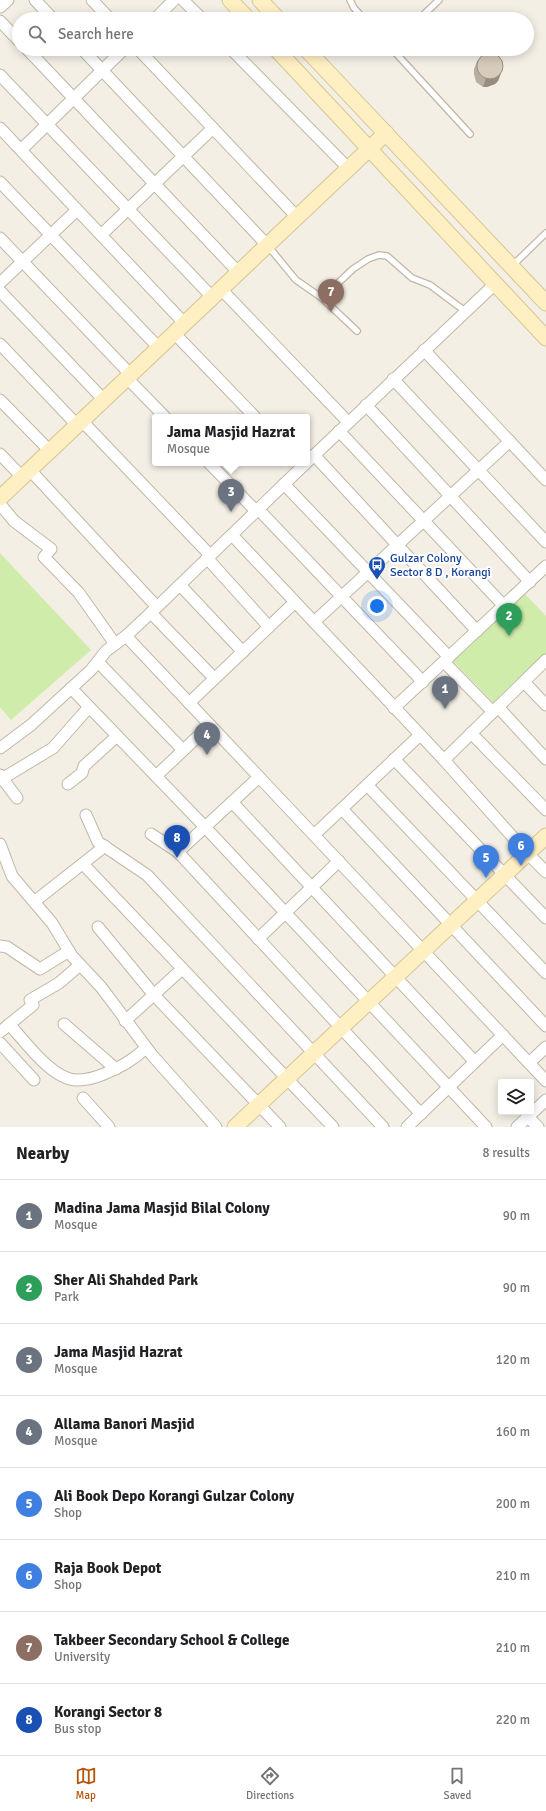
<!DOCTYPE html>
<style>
:root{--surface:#fff;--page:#f2f2f2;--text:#202124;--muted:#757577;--line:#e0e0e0;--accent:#b45309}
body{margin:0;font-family:Signika,sans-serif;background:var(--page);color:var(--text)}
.controls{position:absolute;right:12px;bottom:12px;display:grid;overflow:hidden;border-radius:4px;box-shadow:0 2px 10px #0003}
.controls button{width:36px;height:36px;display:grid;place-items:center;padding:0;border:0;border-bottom:1px solid var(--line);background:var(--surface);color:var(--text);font:20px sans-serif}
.you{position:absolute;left:377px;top:606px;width:14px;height:14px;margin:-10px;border:3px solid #fff;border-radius:50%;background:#1a73e8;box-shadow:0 0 0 6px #1a73e833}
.badge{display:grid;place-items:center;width:26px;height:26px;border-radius:50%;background:var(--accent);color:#fff;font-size:13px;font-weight:700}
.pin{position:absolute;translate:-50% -33px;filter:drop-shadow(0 1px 2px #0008)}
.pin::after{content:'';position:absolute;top:21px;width:14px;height:12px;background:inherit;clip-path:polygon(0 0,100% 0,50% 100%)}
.popup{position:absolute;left:152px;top:414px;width:158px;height:52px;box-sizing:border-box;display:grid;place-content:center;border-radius:4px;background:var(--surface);filter:drop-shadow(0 1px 3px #0005);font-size:13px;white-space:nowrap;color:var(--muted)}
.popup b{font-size:15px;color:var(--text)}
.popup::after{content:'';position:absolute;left:50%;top:100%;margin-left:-8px;border:8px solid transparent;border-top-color:var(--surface)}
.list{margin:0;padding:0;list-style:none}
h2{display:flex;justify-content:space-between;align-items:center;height:52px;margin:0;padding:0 16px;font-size:17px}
h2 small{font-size:13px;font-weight:400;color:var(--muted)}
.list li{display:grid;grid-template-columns:26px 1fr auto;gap:12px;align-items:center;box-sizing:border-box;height:72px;padding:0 16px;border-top:1px solid var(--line)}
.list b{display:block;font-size:15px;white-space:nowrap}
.list p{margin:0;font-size:13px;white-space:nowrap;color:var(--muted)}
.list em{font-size:13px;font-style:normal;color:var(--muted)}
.icon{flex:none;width:22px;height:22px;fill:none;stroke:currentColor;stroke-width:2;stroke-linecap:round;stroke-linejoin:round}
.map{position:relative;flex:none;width:546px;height:1127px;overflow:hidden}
.search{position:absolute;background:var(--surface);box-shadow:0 2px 10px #0003;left:12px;right:12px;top:12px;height:44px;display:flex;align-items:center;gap:10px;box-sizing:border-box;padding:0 14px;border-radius:22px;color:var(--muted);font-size:15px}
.sheet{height:628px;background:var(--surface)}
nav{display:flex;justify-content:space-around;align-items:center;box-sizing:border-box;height:56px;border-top:1px solid var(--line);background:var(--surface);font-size:11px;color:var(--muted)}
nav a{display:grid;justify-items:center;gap:2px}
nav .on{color:var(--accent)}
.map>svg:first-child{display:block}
.green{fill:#cfecaa}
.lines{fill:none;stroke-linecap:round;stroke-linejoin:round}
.lane-casing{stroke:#c0b7a7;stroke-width:8}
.street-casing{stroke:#c0b7a7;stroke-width:13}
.secondary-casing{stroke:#d7c491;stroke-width:17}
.lane{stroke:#fff;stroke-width:5.5}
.street{stroke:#fff;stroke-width:11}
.secondary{stroke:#fff0c4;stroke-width:15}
.wall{fill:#b9afa0}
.shaded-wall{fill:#968e82}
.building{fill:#d7cbba;stroke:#968e82}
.labels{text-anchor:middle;stroke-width:4;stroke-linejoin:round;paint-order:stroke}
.transit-label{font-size:12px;fill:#164399;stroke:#fff;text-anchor:start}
</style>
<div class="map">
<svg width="546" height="1127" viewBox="0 0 546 1127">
<rect width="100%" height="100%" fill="#f4efe5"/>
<g class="green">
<polygon points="0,553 91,650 11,720 0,707"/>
<polygon points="521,590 546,616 546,660 498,707 449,657"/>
</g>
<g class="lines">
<defs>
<g id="lane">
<polyline points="350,0 354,8 364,19"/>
<polyline points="419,19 439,0"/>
<polyline points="392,49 470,134"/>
<polyline points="268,246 296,280 322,298 357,331"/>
<polyline points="512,266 546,233"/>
<polyline points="322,298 353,269 368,259 379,255 387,256 412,278 430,285 465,311"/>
</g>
<g id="street">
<polyline points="35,0 53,19"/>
<polyline points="92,0 110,19"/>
<polyline points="183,0 202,19"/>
<polyline points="0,7 8,0"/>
<polyline points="155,19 174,0"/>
<polyline points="0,21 19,41"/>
<polyline points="27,49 239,273"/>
<polyline points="82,49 268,246"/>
<polyline points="138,49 298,218"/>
<polyline points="231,49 349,169"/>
<polyline points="0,75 213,298"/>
<polyline points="0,128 185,324"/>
<polyline points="21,150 124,49"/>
<polyline points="0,182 159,348"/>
<polyline points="101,235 213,128"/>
<polyline points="0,238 131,375"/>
<polyline points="0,283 77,210"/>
<polyline points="221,289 348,422"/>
<polyline points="0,291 104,400"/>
<polyline points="175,334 255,417"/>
<polyline points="0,344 77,425"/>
<polyline points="424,350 546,480"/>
<polyline points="127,378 165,417"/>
<polyline points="393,379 546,542"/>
<polyline points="0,400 50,451"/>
<polyline points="366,405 530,582"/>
<polyline points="82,421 210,555"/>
<polyline points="339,431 504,606"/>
<polyline points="0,454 22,477"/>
<polyline points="314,455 477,631"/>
<polyline points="307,462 496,283"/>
<polyline points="209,463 256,511"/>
<polyline points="30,470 157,607"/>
<polyline points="284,484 449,657"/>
<polyline points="0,504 14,521 51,549 44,557 79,593 115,644"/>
<polyline points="258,509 423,682"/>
<polyline points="232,535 444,760 527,853 546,872"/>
<polyline points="207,558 269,627"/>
<polyline points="180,585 243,652"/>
<polyline points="151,613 214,678"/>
<polyline points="314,622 510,441"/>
<polyline points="126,636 546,1081"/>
<polyline points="98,662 183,750"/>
<polyline points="444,662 493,712"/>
<polyline points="524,682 546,705"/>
<polyline points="71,688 205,827 486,1127"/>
<polyline points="189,703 295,602"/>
<polyline points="498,707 546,759"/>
<polyline points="394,708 546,566"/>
<polyline points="471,733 546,810"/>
<polyline points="0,748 31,725 91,670 106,651 126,636 157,607 306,463"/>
<polyline points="394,759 546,918"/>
<polyline points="444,760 546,660"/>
<polyline points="0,775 17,798"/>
<polyline points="156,776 210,725"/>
<polyline points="0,780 53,748 89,707"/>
<polyline points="68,784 82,773 84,766 117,736"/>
<polyline points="367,785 546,973"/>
<polyline points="232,802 475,1062"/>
<polyline points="342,809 546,1026"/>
<polyline points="86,815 98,842 147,875 383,1127"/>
<polyline points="151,834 178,852 421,1114"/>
<polyline points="314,835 420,735"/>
<polyline points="0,844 12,876 52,923 72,956 101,987 152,1055 216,1127"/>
<polyline points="178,852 259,777"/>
<polyline points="83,864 333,1127"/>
<polyline points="34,902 105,846"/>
<polyline points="98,927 154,995 280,1127"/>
<polyline points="258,939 339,861"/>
<polyline points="0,946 7,947 40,969 69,951"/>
<polyline points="125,1021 182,969"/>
<path d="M9,1024C25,1041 52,1080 77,1080C86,1080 97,1077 104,1074C122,1066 132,1061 146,1048"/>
<polyline points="64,1024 116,1069"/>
<polyline points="0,1032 33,1005 30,1000 59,983 80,965"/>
<polyline points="0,1043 34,1080"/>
<polyline points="529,1063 546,1047"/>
<polyline points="83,1098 109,1127"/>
<polyline points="528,1117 538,1127"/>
<polyline points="407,1127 503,1035"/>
<polyline points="517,1127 546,1100"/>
</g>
<g id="secondary">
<polyline points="230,0 248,19"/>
<polyline points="260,0 278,19"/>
<polyline points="276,49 546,338"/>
<polyline points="306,49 546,303"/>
<polyline points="0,498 386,133"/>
<polyline points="235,1127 546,836"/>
</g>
</defs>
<use href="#lane" class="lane-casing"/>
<use href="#street" class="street-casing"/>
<use href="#secondary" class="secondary-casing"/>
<use href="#lane" class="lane"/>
<use href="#street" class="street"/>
<use href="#secondary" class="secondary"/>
</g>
<g class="wall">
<polygon points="444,49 464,49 462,51 454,54 446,51"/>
<polygon points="477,61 501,73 498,81 495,84 487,87 483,87 476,82 474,74 474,69"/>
</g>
<g class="shaded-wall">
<polygon points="456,49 464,49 462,51 454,54"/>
<polygon points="501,73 498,81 495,84 487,87 483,87 486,78"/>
</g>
<circle class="building" cx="490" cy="66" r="13"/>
<defs>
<symbol id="bus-pin" viewBox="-11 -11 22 30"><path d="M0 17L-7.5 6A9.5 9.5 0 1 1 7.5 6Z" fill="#1a4fb4" stroke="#fff"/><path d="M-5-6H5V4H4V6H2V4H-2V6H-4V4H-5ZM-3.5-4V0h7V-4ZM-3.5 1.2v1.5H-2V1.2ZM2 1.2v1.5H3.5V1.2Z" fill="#fff"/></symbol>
</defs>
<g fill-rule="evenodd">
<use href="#bus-pin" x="367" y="555" width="20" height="27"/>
</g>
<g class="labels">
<g class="transit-label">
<text x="390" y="562">Gulzar Colony<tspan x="390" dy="14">Sector 8 D , Korangi</tspan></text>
</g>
</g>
</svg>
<div class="controls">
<button><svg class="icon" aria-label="layers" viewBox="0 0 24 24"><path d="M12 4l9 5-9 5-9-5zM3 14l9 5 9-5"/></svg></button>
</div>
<div class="you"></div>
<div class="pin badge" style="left:445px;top:709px;background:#6b7280">1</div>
<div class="pin badge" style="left:509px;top:636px;background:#2e9e5b">2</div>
<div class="pin badge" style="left:231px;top:512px;background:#6b7280">3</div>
<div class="popup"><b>Jama Masjid Hazrat</b>Mosque</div>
<div class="pin badge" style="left:207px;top:755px;background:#6b7280">4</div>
<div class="pin badge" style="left:486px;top:878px;background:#3f7fe0">5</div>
<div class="pin badge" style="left:521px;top:866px;background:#3f7fe0">6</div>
<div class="pin badge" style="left:331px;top:312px;background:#8d6e63">7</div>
<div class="pin badge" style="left:177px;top:858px;background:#1a4fb4">8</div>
<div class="search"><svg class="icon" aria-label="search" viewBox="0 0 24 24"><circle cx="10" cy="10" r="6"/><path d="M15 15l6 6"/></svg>Search here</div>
</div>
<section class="sheet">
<h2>Nearby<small>8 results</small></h2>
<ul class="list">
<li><span class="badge" style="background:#6b7280">1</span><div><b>Madina Jama Masjid Bilal Colony</b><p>Mosque</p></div><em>90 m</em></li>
<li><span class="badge" style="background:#2e9e5b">2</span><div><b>Sher Ali Shahded Park</b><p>Park</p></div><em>90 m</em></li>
<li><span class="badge" style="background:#6b7280">3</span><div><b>Jama Masjid Hazrat</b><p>Mosque</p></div><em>120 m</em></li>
<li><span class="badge" style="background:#6b7280">4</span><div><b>Allama Banori Masjid</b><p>Mosque</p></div><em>160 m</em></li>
<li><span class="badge" style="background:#3f7fe0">5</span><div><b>Ali Book Depo Korangi Gulzar Colony</b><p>Shop</p></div><em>200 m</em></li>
<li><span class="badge" style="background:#3f7fe0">6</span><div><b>Raja Book Depot</b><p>Shop</p></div><em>210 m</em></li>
<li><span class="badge" style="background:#8d6e63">7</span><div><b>Takbeer Secondary School &amp; College</b><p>University</p></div><em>210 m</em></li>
<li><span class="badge" style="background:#1a4fb4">8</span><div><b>Korangi Sector 8</b><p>Bus stop</p></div><em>220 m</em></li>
</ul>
</section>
<nav>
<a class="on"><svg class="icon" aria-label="map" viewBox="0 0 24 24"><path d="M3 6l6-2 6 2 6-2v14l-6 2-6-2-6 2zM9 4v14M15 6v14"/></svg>Map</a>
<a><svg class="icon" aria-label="directions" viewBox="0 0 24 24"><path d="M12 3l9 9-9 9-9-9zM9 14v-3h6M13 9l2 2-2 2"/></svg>Directions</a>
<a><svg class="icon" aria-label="saved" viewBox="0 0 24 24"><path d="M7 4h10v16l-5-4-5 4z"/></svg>Saved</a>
</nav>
